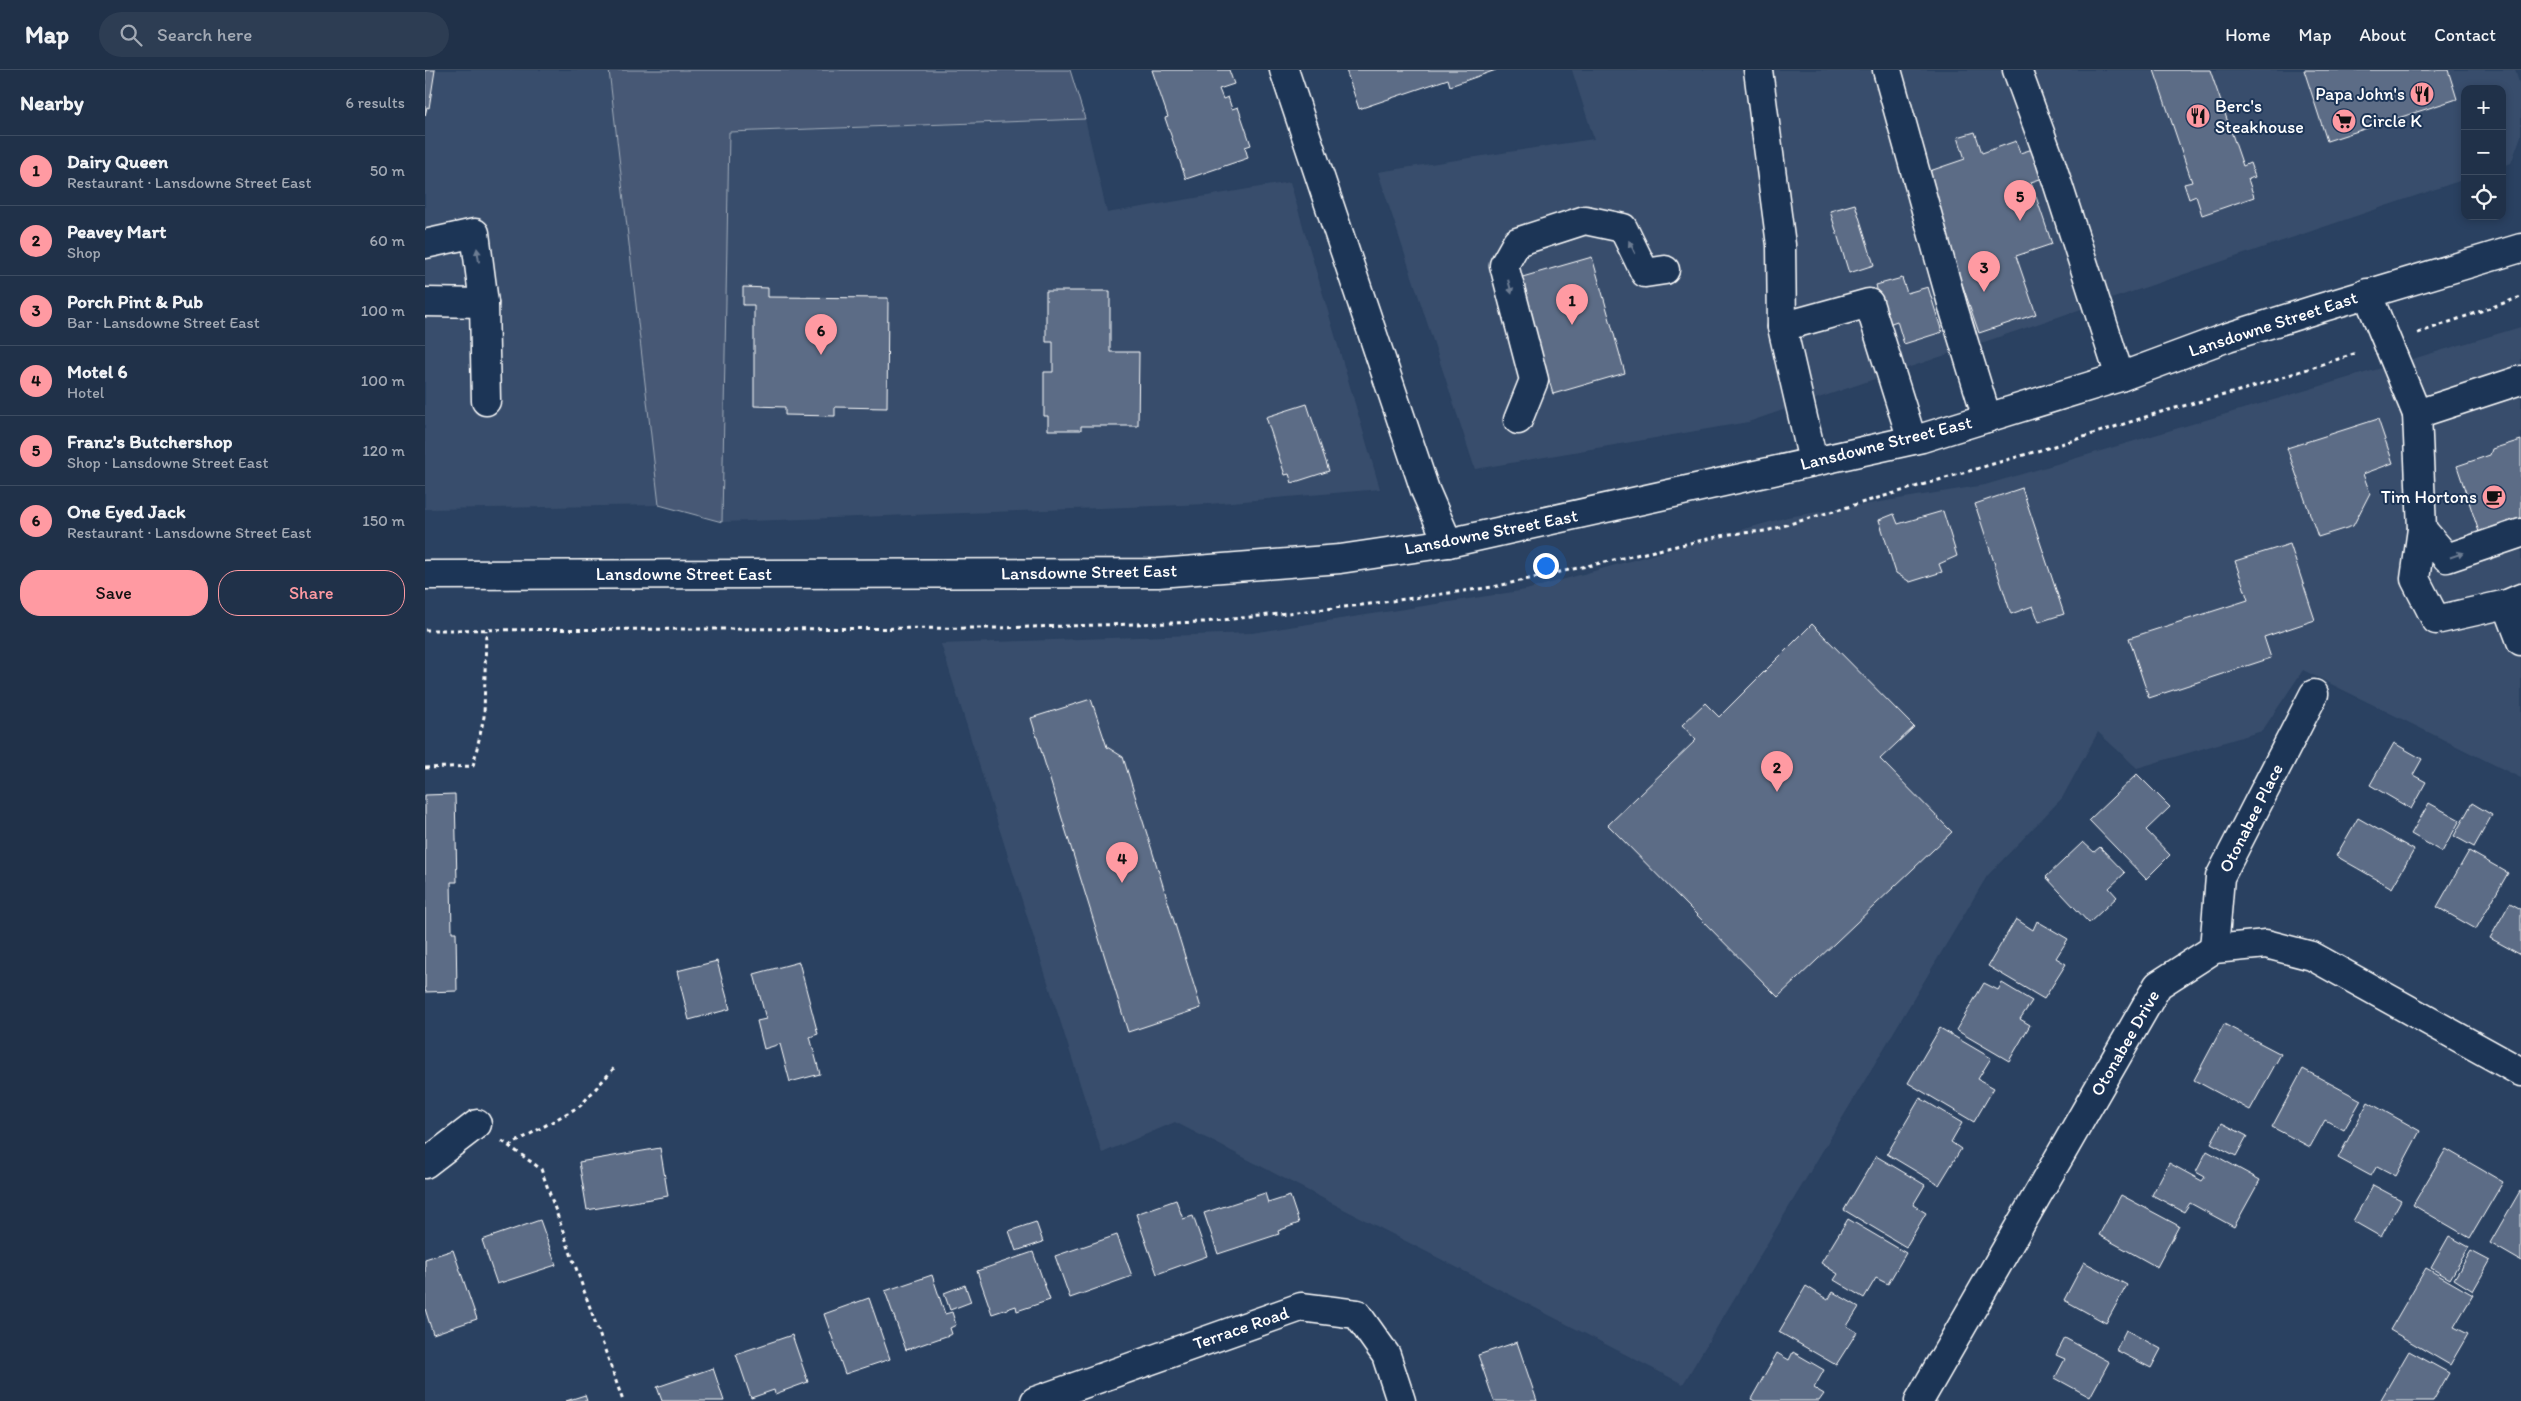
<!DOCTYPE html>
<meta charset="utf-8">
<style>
:root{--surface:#203149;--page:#2d3d53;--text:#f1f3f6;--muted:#a2a9b4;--line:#3d4c61;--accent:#ff9aa2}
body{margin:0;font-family:Itim,sans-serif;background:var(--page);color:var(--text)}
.controls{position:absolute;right:15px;top:15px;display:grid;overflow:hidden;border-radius:10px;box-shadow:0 2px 8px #0003}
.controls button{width:45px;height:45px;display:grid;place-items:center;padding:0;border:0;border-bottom:1px solid var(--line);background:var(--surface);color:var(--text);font:25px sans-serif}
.you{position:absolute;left:1120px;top:495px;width:18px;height:18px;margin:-12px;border:4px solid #fff;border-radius:50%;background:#1a73e8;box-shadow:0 0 0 8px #1a73e833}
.badge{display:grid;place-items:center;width:32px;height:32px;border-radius:50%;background:var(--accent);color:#111;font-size:16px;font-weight:700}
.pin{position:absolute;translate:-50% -41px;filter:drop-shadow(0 1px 2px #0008)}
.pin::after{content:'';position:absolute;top:26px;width:18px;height:15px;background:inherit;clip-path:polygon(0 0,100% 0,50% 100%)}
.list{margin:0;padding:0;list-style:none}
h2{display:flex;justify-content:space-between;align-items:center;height:65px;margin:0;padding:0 20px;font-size:21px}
h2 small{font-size:16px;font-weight:400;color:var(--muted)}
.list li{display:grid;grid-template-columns:32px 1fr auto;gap:15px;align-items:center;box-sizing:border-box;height:70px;padding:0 20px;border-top:1px solid var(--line)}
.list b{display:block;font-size:19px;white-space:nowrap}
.list p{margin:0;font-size:16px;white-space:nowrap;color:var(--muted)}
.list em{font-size:16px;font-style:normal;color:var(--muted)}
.actions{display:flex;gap:10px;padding:15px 20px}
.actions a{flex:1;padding:11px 0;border:1px solid var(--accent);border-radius:20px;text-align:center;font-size:18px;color:var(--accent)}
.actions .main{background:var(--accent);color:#111}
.icon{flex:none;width:28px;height:28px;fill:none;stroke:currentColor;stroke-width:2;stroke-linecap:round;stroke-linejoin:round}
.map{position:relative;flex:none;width:2096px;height:1331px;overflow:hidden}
header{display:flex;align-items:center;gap:30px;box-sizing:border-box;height:70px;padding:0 25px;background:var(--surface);border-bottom:1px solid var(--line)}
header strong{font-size:24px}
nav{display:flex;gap:28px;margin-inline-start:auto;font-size:18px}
.search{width:350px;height:45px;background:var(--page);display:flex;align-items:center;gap:12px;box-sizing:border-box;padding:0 18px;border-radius:28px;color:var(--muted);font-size:19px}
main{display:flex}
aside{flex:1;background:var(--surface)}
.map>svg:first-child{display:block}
.built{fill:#394e6c}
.green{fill:#465975;stroke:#a2acba}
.building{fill:#5b6c86;stroke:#fff}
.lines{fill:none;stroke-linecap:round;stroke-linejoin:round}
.minor-casing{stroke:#fff;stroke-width:31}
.major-casing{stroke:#fff;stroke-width:31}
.path{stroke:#fff;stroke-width:3;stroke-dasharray:4 4;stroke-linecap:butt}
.minor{stroke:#1d3557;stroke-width:28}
.major{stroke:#1d3557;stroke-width:28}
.oneway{fill:#6c7c92}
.labels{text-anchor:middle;stroke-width:4;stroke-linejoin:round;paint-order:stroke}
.poi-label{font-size:18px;fill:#fff;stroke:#1d3557;text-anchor:end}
.street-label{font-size:18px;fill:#fff;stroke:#1d3557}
</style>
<header>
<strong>Map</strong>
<div class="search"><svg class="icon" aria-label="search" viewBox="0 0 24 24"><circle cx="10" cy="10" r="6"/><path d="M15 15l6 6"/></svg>Search here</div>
<nav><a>Home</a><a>Map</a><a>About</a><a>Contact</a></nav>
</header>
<main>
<aside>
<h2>Nearby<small>6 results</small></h2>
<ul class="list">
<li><span class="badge">1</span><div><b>Dairy Queen</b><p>Restaurant · Lansdowne Street East</p></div><em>50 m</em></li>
<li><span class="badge">2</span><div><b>Peavey Mart</b><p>Shop</p></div><em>60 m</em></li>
<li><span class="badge">3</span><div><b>Porch Pint &amp; Pub</b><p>Bar · Lansdowne Street East</p></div><em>100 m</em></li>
<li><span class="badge">4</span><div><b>Motel 6</b><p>Hotel</p></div><em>100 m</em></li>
<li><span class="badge">5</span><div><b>Franz's Butchershop</b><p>Shop · Lansdowne Street East</p></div><em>120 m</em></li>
<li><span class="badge">6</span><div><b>One Eyed Jack</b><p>Restaurant · Lansdowne Street East</p></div><em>150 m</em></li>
</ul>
<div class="actions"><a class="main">Save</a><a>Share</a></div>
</aside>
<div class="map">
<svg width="2096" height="1331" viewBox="0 0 2096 1331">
<rect width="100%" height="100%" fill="#2a4161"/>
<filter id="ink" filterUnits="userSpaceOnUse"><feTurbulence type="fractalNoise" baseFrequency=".02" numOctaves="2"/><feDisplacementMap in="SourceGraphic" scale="10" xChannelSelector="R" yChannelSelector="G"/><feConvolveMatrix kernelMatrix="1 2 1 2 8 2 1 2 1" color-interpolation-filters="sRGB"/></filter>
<g filter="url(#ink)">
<g class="built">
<polygon points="0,0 184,0 234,435 0,439"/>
<polygon points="1147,0 2090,0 2096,19 2096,66 2086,93 2077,96 2077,19 2040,19 2040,109 1323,352 1050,399 953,102 1169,69"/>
<polygon points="660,49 682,143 865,112 955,419 783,434 297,452 304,62"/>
<polygon points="2096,257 2096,708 1878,600 1837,661 1712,698 1673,662 1637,728 1562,806 1258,1314 750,1052 677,1083 516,574 827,563 1101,520 1363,447 1560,415"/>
</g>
<polygon class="green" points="184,0 645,0 660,49 304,62 297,452 234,435"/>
<g class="building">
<polygon points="0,0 10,0 4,38 2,37 0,46"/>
<polygon points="727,0 804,0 809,14 794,19 798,29 803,27 807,39 813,37 826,75 820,77 823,88 761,109 740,48 743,47"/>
<polygon points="921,0 1071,0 1025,16 1023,9 934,39"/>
<polygon points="1729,0 1785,0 1818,96 1825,93 1830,107 1823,109 1829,127 1777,145 1771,126 1764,129 1759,114 1767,112"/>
<polygon points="1879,0 2023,0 2032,29 1902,71"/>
<polygon points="1550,62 1557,83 1591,71 1595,83 1611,78 1621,107 1606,112 1627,174 1591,186 1611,244 1554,263 1499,103 1540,89 1533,67"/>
<polygon points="1430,134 1449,195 1424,203 1405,141"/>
<polygon points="1167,187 1200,303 1128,324 1094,208"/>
<polygon points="1477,208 1482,223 1503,217 1517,262 1479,274 1472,251 1461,255 1451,215"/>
<polygon points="318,217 343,218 343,227 463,228 462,338 410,337 410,346 360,345 360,337 329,336 329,235 318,235"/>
<polygon points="621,221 685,221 685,282 714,282 713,356 656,356 656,360 623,360 623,346 619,346 619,302 628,302 628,272 621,272"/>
<polygon points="882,334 904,401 867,413 864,404 860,405 841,347"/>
<polygon points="1953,349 1968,393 1938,404 1945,423 1928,456 1893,467 1862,378"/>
<polygon points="2096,370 2096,458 2057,471 2032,396 2065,385 2067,379"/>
<polygon points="1597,418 1639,544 1614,552 1608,536 1586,544 1550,434"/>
<polygon points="1518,441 1532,486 1514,494 1517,502 1485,512 1471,503 1454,450 1469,444 1473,454"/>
<polygon points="1865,474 1890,550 1839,567 1846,588 1724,628 1704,568 1823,530 1810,491"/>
<polygon points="1387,554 1489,657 1455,689 1527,762 1353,927 1183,755 1271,670 1257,655 1280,633 1294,647"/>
<polygon points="666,629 682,677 698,687 776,938 703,962 606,648"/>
<polygon points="1969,673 1997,689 1988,705 2001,712 1986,739 1945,715"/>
<polygon points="1712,704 1745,737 1721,760 1745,785 1721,809 1664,750"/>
<polygon points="30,724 32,812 26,812 27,862 31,862 32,921 0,922 0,725"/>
<polygon points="2004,733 2035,750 2017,782 1986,764"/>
<polygon points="2047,733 2067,745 2049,777 2029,766"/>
<polygon points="1933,748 1989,780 1967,818 1911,786"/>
<polygon points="1658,772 1669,782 1675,777 1700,803 1684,818 1692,827 1664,853 1621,807"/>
<polygon points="2044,781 2083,803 2051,859 2012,837"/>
<polygon points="2085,833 2096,839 2096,885 2065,868"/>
<polygon points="1591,849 1608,860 1612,851 1643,869 1631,888 1641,894 1619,929 1563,896"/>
<polygon points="292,891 305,939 264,950 252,901"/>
<polygon points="374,892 393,964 385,967 395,1004 365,1012 355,974 339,979 332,951 341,949 329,904"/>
<polygon points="1559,913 1573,920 1577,913 1607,931 1595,949 1605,955 1584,991 1531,960"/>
<polygon points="1799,954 1856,984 1825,1040 1769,1010"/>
<polygon points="1515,958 1566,988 1553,1009 1569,1018 1549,1052 1483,1013"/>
<polygon points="1878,999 1936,1030 1919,1060 1900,1050 1885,1077 1847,1057"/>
<polygon points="1495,1028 1537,1053 1526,1072 1536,1079 1514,1115 1462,1084"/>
<polygon points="1943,1032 1995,1061 1971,1106 1952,1096 1946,1106 1913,1088"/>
<polygon points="1797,1053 1822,1066 1811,1086 1786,1073"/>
<polygon points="235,1078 243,1126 162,1140 154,1092"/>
<polygon points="2021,1079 2078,1112 2045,1168 1988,1135"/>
<polygon points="1782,1081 1835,1110 1809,1157 1765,1133 1759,1142 1727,1125 1744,1093 1777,1111 1780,1107 1771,1102"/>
<polygon points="1451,1086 1500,1115 1488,1135 1501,1143 1481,1177 1419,1140"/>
<polygon points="1948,1115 1976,1130 1956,1167 1928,1151"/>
<polygon points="2095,1121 2096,1122 2096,1191 2065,1173"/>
<polygon points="840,1123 843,1133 865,1126 874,1153 853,1161 854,1164 793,1184 779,1143"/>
<polygon points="1696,1125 1754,1156 1732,1197 1674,1165"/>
<polygon points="751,1130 758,1149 768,1146 782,1186 732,1204 711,1144"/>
<polygon points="1423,1149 1481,1183 1463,1214 1451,1208 1439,1228 1409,1210 1413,1204 1396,1193"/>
<polygon points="115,1150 131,1195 72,1214 57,1170"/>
<polygon points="611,1152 618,1172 591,1181 584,1161"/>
<polygon points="692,1165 707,1206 645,1228 630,1186"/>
<polygon points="2024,1166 2044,1177 2025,1209 2006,1198"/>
<polygon points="28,1180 52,1249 8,1264 0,1239 0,1189"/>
<polygon points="2046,1181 2065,1191 2048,1221 2029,1209"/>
<polygon points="608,1182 625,1230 592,1241 591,1236 567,1244 552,1201"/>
<polygon points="1659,1192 1702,1215 1681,1253 1639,1230"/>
<polygon points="2001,1198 2048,1225 2029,1257 2043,1264 2025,1295 1965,1260"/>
<polygon points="507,1205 520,1244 527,1242 531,1255 525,1258 527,1264 481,1280 460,1221"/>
<polygon points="540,1215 546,1232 525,1240 519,1223"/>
<polygon points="1381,1216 1403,1230 1408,1222 1434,1237 1422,1256 1432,1262 1411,1295 1354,1262"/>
<polygon points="444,1228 465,1289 420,1304 399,1244"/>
<polygon points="1701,1260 1736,1279 1726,1298 1691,1280"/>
<polygon points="367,1265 383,1312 350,1324 349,1320 326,1328 311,1284"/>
<polygon points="1640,1268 1684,1292 1665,1327 1630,1308 1640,1289 1631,1285"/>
<polygon points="1092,1272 1112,1331 1069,1331 1053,1285"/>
<polygon points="1984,1281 2024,1303 2008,1331 1955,1331"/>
<polygon points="1368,1282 1399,1300 1389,1318 1399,1324 1394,1331 1330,1331 1326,1329 1352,1283 1364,1290"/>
<polygon points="288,1298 299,1331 237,1331 232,1317"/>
<polygon points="160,1325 162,1331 141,1331"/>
</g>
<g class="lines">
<defs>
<g id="minor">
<polyline points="859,0 1000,420 1023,473"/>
<polyline points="1333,0 1356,175 1357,257 1388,391"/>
<polyline points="1462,0 1528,237 1562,348"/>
<polyline points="1592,0 1625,90 1695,307"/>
<polyline points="0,174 50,163 59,233 61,331"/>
<polyline points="1942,223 1992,344 2096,310"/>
<polyline points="0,232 59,233"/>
<polyline points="1357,257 1444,233 1487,370"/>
<polyline points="1992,344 1997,459 1990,509 2011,550 2082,534"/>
<polyline points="1093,350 1109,310 1079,195 1092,172 1160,150 1198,158 1220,203 1240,200"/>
<polyline points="1997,459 2022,488 2096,463"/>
<polyline points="2096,528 2082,534 2096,571"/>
<polyline points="1789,879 1795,807 1889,624"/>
<polyline points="0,1094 52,1054"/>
<polyline points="610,1331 876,1237 932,1244 961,1285 976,1331"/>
<polyline points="1494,1331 1733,915 1789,879 1841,874 1887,886 2096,1002"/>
</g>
<polyline id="major" points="0,505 733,503 915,489 1023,473 1497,368 1695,307 1803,267 1892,239 2096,178"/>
</defs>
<use href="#minor" class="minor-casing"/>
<use href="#major" class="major-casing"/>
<g class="path">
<polyline points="1993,263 2096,227"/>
<polyline points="0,560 572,558 779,552 937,535 1068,517 1305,464 1341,461 1646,371 1736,342 1821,319 1932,283"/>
<polyline points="0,698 48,696 59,647 61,560"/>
<polyline points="77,1071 116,1099 198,1331"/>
<polyline points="84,1076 155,1036 191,996"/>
</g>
<use href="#minor" class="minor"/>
<use href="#major" class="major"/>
</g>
<defs><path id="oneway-solid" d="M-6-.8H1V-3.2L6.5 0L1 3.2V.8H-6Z" transform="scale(1.25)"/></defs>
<g class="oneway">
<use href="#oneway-solid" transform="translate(1207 177) rotate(-117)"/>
<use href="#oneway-solid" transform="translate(53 185) rotate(-98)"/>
<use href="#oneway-solid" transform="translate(1085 217) rotate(75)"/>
<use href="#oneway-solid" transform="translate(2032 485) rotate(-19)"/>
</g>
</g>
<defs>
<symbol id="restaurant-disc" viewBox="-11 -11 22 22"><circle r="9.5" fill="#ff9aa2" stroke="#1d3557"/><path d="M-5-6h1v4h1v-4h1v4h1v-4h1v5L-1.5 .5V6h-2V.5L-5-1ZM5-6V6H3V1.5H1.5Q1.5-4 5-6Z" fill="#111"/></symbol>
<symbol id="supermarket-disc" viewBox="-11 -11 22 22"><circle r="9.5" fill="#ff9aa2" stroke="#1d3557"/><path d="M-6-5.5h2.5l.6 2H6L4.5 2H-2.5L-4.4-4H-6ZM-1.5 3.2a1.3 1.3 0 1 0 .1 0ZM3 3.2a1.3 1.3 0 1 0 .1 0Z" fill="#111"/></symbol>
<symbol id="cafe-disc" viewBox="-11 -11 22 22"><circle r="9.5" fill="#ff9aa2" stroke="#1d3557"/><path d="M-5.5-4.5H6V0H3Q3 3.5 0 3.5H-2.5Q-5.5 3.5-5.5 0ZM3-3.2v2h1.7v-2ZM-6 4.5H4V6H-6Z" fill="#111"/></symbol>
</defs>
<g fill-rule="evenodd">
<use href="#restaurant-disc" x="1983" y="10" width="28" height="28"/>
<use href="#restaurant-disc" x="1759" y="32" width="28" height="28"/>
<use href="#supermarket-disc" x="1905" y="37" width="28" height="28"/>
<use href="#cafe-disc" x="2055" y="413" width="28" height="28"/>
</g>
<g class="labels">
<g class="poi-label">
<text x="1980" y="30">Papa John's</text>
<text x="1790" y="42" text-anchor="start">Berc's<tspan x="1790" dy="21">Steakhouse</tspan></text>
<text x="1936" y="57" text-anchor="start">Circle K</text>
<text x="2052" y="433">Tim Hortons</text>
</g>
<g class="street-label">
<text transform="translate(1848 254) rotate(-18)" y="6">Lansdowne Street East</text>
<text transform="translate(1461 373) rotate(-14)" y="6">Lansdowne Street East</text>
<text transform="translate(1066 462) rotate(-11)" y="6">Lansdowne Street East</text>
<text transform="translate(664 502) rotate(-1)" y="6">Lansdowne Street East</text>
<text x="259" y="510">Lansdowne Street East</text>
<text transform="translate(1826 748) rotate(-63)" y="6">Otonabee Place</text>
<text transform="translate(1700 973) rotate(-60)" y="6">Otonabee Drive</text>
<text transform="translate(816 1258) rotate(-19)" y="6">Terrace Road</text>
</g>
</g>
</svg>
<div class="controls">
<button>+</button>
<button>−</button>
<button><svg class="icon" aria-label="locate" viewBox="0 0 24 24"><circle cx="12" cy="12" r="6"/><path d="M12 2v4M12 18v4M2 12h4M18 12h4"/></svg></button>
</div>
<div class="you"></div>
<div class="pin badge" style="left:1147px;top:255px">1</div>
<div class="pin badge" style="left:1352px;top:722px">2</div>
<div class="pin badge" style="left:1559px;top:222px">3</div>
<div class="pin badge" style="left:697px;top:813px">4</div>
<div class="pin badge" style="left:1595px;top:151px">5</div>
<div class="pin badge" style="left:396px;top:285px">6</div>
</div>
</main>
